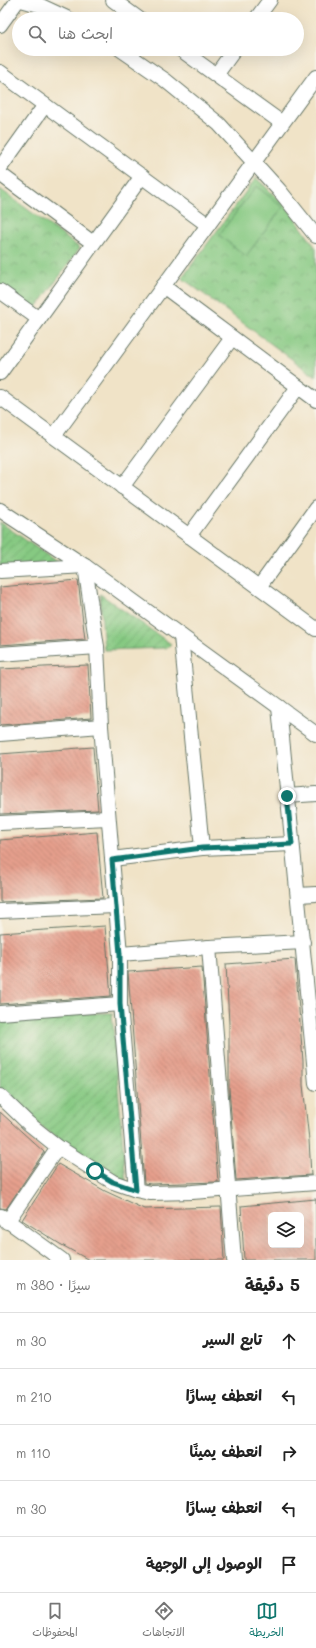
<!DOCTYPE html>
<html lang="ar">
<meta charset="utf-8">
<style>
:root{--surface:#fff;--page:#f2f2f2;--text:#222;--muted:#767676;--line:#e0e0e0;--accent:#0f766e}
body{margin:0;font-family:Mali,"Playpen Sans Arabic",sans-serif;background:var(--page);color:var(--text);direction:rtl}
.controls{position:absolute;right:12px;bottom:12px;display:grid;overflow:hidden;border-radius:6px;box-shadow:0 4px 16px #0002}
.controls button{width:36px;height:36px;display:grid;place-items:center;padding:0;border:0;border-bottom:1px solid var(--line);background:var(--surface);color:var(--text);font:20px sans-serif}
.stop{position:absolute;width:12px;height:12px;margin:-9px;border:3px solid #0f766e;border-radius:50%;background:#fff}
.stop.end{background:#0f766e;border-color:#fff;box-shadow:0 1px 4px #0008}
.list{margin:0;padding:0;list-style:none}
h2{display:flex;justify-content:space-between;align-items:center;height:52px;margin:0;padding:0 16px;font-size:17px}
h2 small{font-size:13px;font-weight:400;color:var(--muted)}
.list li{display:grid;grid-template-columns:26px 1fr auto;gap:12px;align-items:center;box-sizing:border-box;height:56px;padding:0 16px;border-top:1px solid var(--line)}
.list b{display:block;font-size:15px;white-space:nowrap}
.list em{font-size:13px;font-style:normal;color:var(--muted)}
.icon{flex:none;width:22px;height:22px;fill:none;stroke:currentColor;stroke-width:2;stroke-linecap:round;stroke-linejoin:round}
.map{position:relative;flex:none;width:316px;height:1260px;overflow:hidden;direction:ltr}
.search{position:absolute;background:var(--surface);box-shadow:0 4px 16px #0002;left:12px;right:12px;top:12px;height:44px;display:flex;align-items:center;gap:10px;box-sizing:border-box;padding:0 14px;border-radius:22px;color:var(--muted);font-size:15px}
.sheet{height:332px;background:var(--surface)}
nav{display:flex;justify-content:space-around;align-items:center;box-sizing:border-box;height:56px;border-top:1px solid var(--line);background:var(--surface);font-size:11px;color:var(--muted)}
nav a{display:grid;justify-items:center;gap:2px}
nav .on{color:var(--accent)}
.map>svg:first-child{display:block}
.park{fill:url(#park-crowns);stroke:#52835b}
.garden{fill:url(#garden-furrows);stroke:#52835b}
.pitch{fill:#86c982;stroke:#52835b}
.building{fill:url(#building-back-hatch);fill-rule:evenodd}
.lines{fill:none;stroke-linecap:round;stroke-linejoin:round}
.minor-casing{stroke:#687767;stroke-width:16}
.minor{stroke:#fff;stroke-width:14}
.route{stroke:#0f766e;stroke-width:5}
</style>
<div class="map">
<svg width="316" height="1260" viewBox="0 0 316 1260">
<defs>
<pattern id="park-crowns" width="20" height="18" patternUnits="userSpaceOnUse"><rect width="20" height="18" fill="#86c982"/><path d="M2 6a3 3 0 1 1 6 0M12 15a3 3 0 1 1 6 0" fill="none" stroke="#6da46b"/></pattern>
<pattern id="garden-furrows" width="10" height="10" patternUnits="userSpaceOnUse"><rect width="10" height="10" fill="#86c982"/><path d="M-1 1l2-2M0 10L10 0M9 11l2-2" fill="none" stroke="#6da46b"/></pattern>
<pattern id="building-back-hatch" width="6" height="6" patternUnits="userSpaceOnUse"><rect width="6" height="6" fill="#e59f8c"/><path d="M-1 5l2 2M0 0l6 6M5-1l2 2" fill="none" stroke="#b98373"/></pattern>
</defs>
<rect width="100%" height="100%" fill="#f7f3e8"/>
<filter id="ink" filterUnits="userSpaceOnUse"><feTurbulence type="fractalNoise" baseFrequency=".025" numOctaves="2"/><feDisplacementMap in="SourceGraphic" scale="8" xChannelSelector="R" yChannelSelector="G"/><feConvolveMatrix kernelMatrix="1 2 1 2 8 2 1 2 1" color-interpolation-filters="sRGB"/></filter>
<filter id="wash" filterUnits="userSpaceOnUse"><feTurbulence type="fractalNoise" baseFrequency=".012" numOctaves="4" result="noise"/><feDisplacementMap in="SourceGraphic" scale="16" xChannelSelector="R" yChannelSelector="G"/><feGaussianBlur stdDeviation="0.9" result="paint"/><feColorMatrix in="noise" values="0 0 0 0 0 0 0 0 0 0 0 0 0 0 0 0 0 1.4 0 .05"/><feComposite in="paint" operator="in"/></filter>
<g filter="url(#wash)">
<rect width="100%" height="100%" fill="#f0e3c7"/>
<g class="park">
<polygon points="256,178 287,207 316,248 316,377 182,278"/>
<polygon points="0,189 80,248 35,310 0,284"/>
</g>
<g class="garden">
<polygon points="0,522 64,567 0,569"/>
<polygon points="100,594 171,644 166,648 104,650"/>
<polygon points="112,1013 126,1183 119,1185 0,1095 0,1014"/>
</g>
<polygon class="pitch" points="256,186 283,207 246,256 219,235"/>
<g id="blocks">
<g class="building">
<polygon points="78,580 85,639 0,645 0,587"/>
<polygon points="88,665 91,718 0,725 0,669"/>
<polygon points="93,747 98,810 0,814 0,754"/>
<polygon points="97,832 103,898 0,902 0,840"/>
<polygon points="105,926 111,996 0,1004 0,933"/>
<polygon points="295,959 303,1061 303,1085 309,1140 311,1175 236,1180 229,1088 229,1024 226,964"/>
<polygon points="202,967 218,1182 151,1184 144,1183 128,972"/>
<polygon points="0,1112 44,1152 6,1209 0,1208"/>
<polygon points="58,1164 105,1191 144,1209 221,1207 224,1260 89,1260 60,1244 22,1220"/>
<path d="M316,1199V1260H244L241,1206ZM271,1215H301V1245H271Z"/>
</g>
</g>
</g>
<g filter="url(#ink)">
<use href="#blocks" fill-opacity="0" stroke="#687767" stroke-width="1"/>
<g class="lines">
<defs>
<g id="minor">
<polyline points="21,0 39,5 69,19"/>
<polyline points="113,0 139,19"/>
<polyline points="256,19 270,0"/>
<polyline points="0,25 18,0"/>
<polyline points="120,49 165,80 219,124 279,190 316,236"/>
<polyline points="180,49 282,123"/>
<polyline points="0,72 208,225"/>
<polyline points="216,75 235,49"/>
<polyline points="0,168 45,105"/>
<polyline points="0,174 93,243"/>
<polyline points="163,286 316,400"/>
<polyline points="0,291 39,319"/>
<polyline points="0,373 142,176"/>
<polyline points="0,397 316,629"/>
<polyline points="54,436 316,77"/>
<polyline points="122,487 232,338"/>
<polyline points="0,510 85,566 316,734"/>
<polyline points="189,536 298,387"/>
<polyline points="0,571 85,566 97,647 101,726 120,954 120,1004 136,1190"/>
<polyline points="259,587 316,508"/>
<polyline points="181,636 202,848"/>
<polyline points="0,654 97,647"/>
<polyline points="279,707 316,1083"/>
<polyline points="0,734 101,726"/>
<polyline points="287,796 316,794"/>
<polyline points="0,823 108,818"/>
<polyline points="112,859 202,848 292,844"/>
<polyline points="298,895 316,894"/>
<polyline points="0,911 115,906"/>
<polyline points="209,947 234,1260"/>
<polyline points="120,954 209,947 303,942"/>
<polyline points="0,1013 120,1004"/>
<polyline points="0,1096 28,1123 58,1147 113,1182 136,1190 150,1193 192,1192 316,1183"/>
<polyline points="1,1216 62,1260"/>
<polyline points="7,1222 58,1147"/>
</g>
</defs>
<use href="#minor" class="minor-casing"/>
<use href="#minor" class="minor"/>
</g>
</g>
<g class="lines" filter="url(#ink)">
<polyline class="route" points="95,1171 113,1182 136,1190 120,1004 120,954 112,860 202,848 292,844 287,796"/>
</g>
</svg>
<div class="controls">
<button><svg class="icon" aria-label="layers" viewBox="0 0 24 24"><path d="M12 4l9 5-9 5-9-5zM3 14l9 5 9-5"/></svg></button>
</div>
<div class="stop" style="left:95px;top:1171px"></div>
<div class="stop end" style="left:287px;top:796px"></div>
<div class="search"><svg class="icon" aria-label="search" viewBox="0 0 24 24"><circle cx="10" cy="10" r="6"/><path d="M15 15l6 6"/></svg>ابحث هنا</div>
</div>
<section class="sheet">
<h2>5 دقيقة<small>سيرًا · 380 m</small></h2>
<ul class="list">
<li><svg class="icon" aria-label="ahead" viewBox="0 0 24 24"><path d="M12 20V5M6 11l6-6 6 6"/></svg><div><b>تابع السير</b></div><em>30 m</em></li>
<li><svg class="icon" aria-label="left" viewBox="0 0 24 24"><path d="M17 20v-9H6M10 6l-5 5 5 5"/></svg><div><b>انعطف يسارًا</b></div><em>210 m</em></li>
<li><svg class="icon" aria-label="right" viewBox="0 0 24 24"><path d="M7 20v-9h11M14 6l5 5-5 5"/></svg><div><b>انعطف يمينًا</b></div><em>110 m</em></li>
<li><svg class="icon" aria-label="left" viewBox="0 0 24 24"><path d="M17 20v-9H6M10 6l-5 5 5 5"/></svg><div><b>انعطف يسارًا</b></div><em>30 m</em></li>
<li><svg class="icon" aria-label="arrive" viewBox="0 0 24 24"><path d="M6 21V4h12l-3 4 3 4H6"/></svg><div><b>الوصول إلى الوجهة</b></div></li>
</ul>
</section>
<nav>
<a class="on"><svg class="icon" aria-label="map" viewBox="0 0 24 24"><path d="M3 6l6-2 6 2 6-2v14l-6 2-6-2-6 2zM9 4v14M15 6v14"/></svg>الخريطة</a>
<a><svg class="icon" aria-label="directions" viewBox="0 0 24 24"><path d="M12 3l9 9-9 9-9-9zM9 14v-3h6M13 9l2 2-2 2"/></svg>الاتجاهات</a>
<a><svg class="icon" aria-label="saved" viewBox="0 0 24 24"><path d="M7 4h10v16l-5-4-5 4z"/></svg>المحفوظات</a>
</nav>
